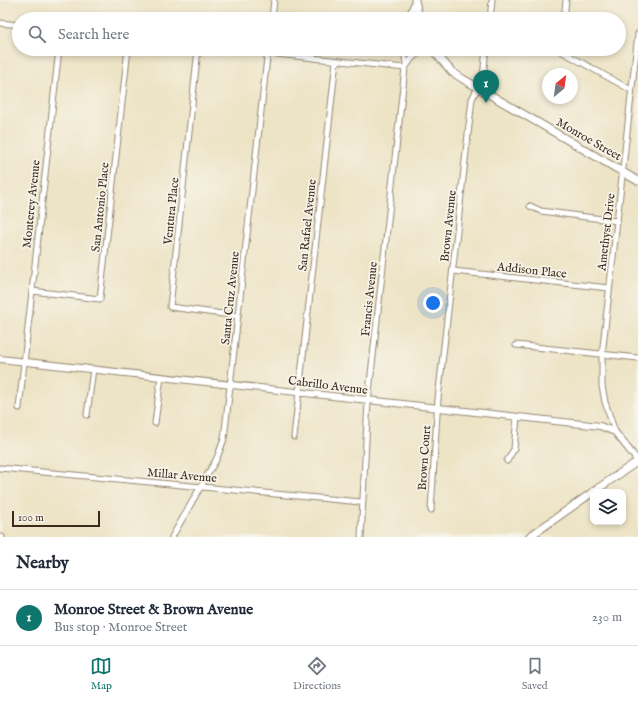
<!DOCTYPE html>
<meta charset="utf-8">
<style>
:root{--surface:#fff;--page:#f6f6f7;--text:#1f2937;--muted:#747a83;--line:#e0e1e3;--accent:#0f766e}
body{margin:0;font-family:"IM FELL English",serif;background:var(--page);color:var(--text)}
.controls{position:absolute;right:12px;bottom:12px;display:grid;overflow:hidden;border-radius:8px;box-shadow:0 2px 6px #0003}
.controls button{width:36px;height:36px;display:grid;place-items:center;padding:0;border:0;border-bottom:1px solid var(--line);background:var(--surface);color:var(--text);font:20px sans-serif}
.compass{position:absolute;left:542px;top:68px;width:36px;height:36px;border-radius:50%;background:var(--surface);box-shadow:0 2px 6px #0003;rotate:29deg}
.scale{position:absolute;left:12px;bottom:10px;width:88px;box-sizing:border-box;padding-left:4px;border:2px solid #3b2a1e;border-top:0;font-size:11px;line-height:14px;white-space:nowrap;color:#3b2a1e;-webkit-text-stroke:3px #f7f3e8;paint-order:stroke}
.you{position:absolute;left:433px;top:303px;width:14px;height:14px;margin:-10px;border:3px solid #fff;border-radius:50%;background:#1a73e8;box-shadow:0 0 0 6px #1a73e833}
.badge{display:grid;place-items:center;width:26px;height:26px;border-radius:50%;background:var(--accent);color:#fff;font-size:13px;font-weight:700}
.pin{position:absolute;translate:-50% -33px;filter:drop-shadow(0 1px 2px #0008)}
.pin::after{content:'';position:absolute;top:21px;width:14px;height:12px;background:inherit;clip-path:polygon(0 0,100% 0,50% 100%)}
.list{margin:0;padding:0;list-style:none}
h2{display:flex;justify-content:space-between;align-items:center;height:52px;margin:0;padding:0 16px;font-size:17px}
h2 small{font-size:13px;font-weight:400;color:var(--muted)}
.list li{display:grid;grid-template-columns:26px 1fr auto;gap:12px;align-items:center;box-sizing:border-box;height:56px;padding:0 16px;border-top:1px solid var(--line)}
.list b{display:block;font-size:15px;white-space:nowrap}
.list p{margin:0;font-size:13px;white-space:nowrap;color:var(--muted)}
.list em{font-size:13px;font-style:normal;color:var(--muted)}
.icon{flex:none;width:22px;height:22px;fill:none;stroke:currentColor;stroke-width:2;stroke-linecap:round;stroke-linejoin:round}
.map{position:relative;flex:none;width:638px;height:537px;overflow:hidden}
.search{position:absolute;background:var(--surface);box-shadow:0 2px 6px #0003;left:12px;right:12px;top:12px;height:44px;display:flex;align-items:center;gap:10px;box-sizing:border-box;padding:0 14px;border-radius:22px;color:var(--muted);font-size:15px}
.sheet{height:108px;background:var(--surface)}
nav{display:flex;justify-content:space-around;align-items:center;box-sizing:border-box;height:56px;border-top:1px solid var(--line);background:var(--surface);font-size:11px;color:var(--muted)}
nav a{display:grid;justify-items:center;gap:2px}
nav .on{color:var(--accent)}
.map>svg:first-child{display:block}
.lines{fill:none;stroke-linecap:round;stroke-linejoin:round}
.minor-casing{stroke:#948772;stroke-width:7}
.tertiary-casing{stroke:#948772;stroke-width:8}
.secondary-casing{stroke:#948772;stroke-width:9}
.minor{stroke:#fff;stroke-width:5}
.tertiary{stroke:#fff;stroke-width:6}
.secondary{stroke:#fff;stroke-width:7}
.labels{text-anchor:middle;stroke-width:3.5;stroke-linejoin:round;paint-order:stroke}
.street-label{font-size:12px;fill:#3b2a1e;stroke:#f7f3e8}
</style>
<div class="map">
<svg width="638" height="537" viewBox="0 0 638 537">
<rect width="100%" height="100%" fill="#f7f3e8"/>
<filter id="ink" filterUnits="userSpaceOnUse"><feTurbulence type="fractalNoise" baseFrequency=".025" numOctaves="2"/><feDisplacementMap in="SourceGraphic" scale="8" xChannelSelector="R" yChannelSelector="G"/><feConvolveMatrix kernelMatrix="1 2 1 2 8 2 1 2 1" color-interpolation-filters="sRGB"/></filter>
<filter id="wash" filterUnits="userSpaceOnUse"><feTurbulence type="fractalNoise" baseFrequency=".012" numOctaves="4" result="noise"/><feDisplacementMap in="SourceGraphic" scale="16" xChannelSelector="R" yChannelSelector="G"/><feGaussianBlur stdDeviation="0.9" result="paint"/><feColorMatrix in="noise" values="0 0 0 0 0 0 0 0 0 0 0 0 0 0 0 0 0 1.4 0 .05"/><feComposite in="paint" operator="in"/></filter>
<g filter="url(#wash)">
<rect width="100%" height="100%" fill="#ede4c6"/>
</g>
<g filter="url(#ink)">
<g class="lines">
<defs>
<g id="minor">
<polyline points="272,19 274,0"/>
<polyline points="408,19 415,0"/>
<polyline points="490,19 492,0"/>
<polyline points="564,19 566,0"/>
<polyline points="0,23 19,25"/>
<polyline points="198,49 170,307 238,316"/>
<polyline points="230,49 405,68"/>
<polyline points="404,49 406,65"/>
<polyline points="561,49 561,51 631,90"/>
<polyline points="530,206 541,211 617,221"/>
<polyline points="453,271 609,288"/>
<polyline points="32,291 100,299 128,49"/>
<polyline points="516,345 638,358"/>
<polyline points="19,408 59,49"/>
<polyline points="87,415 93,369"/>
<polyline points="155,423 161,377"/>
<polyline points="615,432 605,402 602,386 602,355 638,34"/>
<polyline points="294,437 336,61"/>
<polyline points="507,461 514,449 517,417"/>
<polyline points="0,468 361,502"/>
<polyline points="431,510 438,399 472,99 483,77 486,49"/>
<polyline points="0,537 2,537"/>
<polyline points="172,537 217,458 224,439 268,49"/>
<polyline points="361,537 368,401 405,68 412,58 424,49"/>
</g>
<polyline id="tertiary" points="0,359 600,426 615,432 638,461"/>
<g id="secondary">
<polyline points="415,0 419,19"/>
<polyline points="432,49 452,72 463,79 638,181"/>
<polyline points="593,492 638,461"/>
<polyline points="529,537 593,492"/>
</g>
</defs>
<use href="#minor" class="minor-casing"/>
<use href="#tertiary" class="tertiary-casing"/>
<use href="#secondary" class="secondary-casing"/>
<use href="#minor" class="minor"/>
<use href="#tertiary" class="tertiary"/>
<use href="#secondary" class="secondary"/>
</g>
</g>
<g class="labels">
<g class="street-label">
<text transform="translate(589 139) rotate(30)" y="4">Monroe Street</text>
<text transform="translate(31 204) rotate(-84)" y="4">Monterey Avenue</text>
<text transform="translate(100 207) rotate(-84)" y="4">San Antonio Place</text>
<text transform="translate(171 211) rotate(-84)" y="4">Ventura Place</text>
<text transform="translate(307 225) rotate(-84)" y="4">San Rafael Avenue</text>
<text transform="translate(448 226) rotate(-84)" y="4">Brown Avenue</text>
<text transform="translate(606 232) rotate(-83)" y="4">Amethyst Drive</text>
<text transform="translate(532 270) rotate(6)" y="4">Addison Place</text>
<text transform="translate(230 298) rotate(-84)" y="4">Santa Cruz Avenue</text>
<text transform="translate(369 299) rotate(-84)" y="4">Francis Avenue</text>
<text transform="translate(328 385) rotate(7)" y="4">Cabrillo Avenue</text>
<text transform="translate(424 458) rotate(-86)" y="4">Brown Court</text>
<text transform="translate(182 475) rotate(5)" y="4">Millar Avenue</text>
</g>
</g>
</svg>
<div class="controls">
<button><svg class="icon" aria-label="layers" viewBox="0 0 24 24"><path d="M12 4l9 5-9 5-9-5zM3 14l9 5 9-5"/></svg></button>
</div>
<svg class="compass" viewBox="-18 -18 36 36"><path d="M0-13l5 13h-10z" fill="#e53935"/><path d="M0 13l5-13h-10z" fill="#747a83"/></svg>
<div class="scale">100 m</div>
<div class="you"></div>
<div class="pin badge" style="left:486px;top:103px">1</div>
<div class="search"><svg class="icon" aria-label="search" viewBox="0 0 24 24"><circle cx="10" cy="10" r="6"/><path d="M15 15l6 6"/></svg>Search here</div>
</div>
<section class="sheet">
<h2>Nearby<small></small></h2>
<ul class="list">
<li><span class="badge">1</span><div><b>Monroe Street &amp; Brown Avenue</b><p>Bus stop · Monroe Street</p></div><em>230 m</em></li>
</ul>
</section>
<nav>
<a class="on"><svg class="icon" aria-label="map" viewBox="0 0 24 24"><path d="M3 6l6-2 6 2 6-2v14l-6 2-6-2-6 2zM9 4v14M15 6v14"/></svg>Map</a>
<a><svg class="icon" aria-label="directions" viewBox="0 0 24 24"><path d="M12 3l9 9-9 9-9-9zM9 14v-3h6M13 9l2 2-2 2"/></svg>Directions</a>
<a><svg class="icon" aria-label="saved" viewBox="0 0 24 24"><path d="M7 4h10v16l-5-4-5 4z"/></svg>Saved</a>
</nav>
